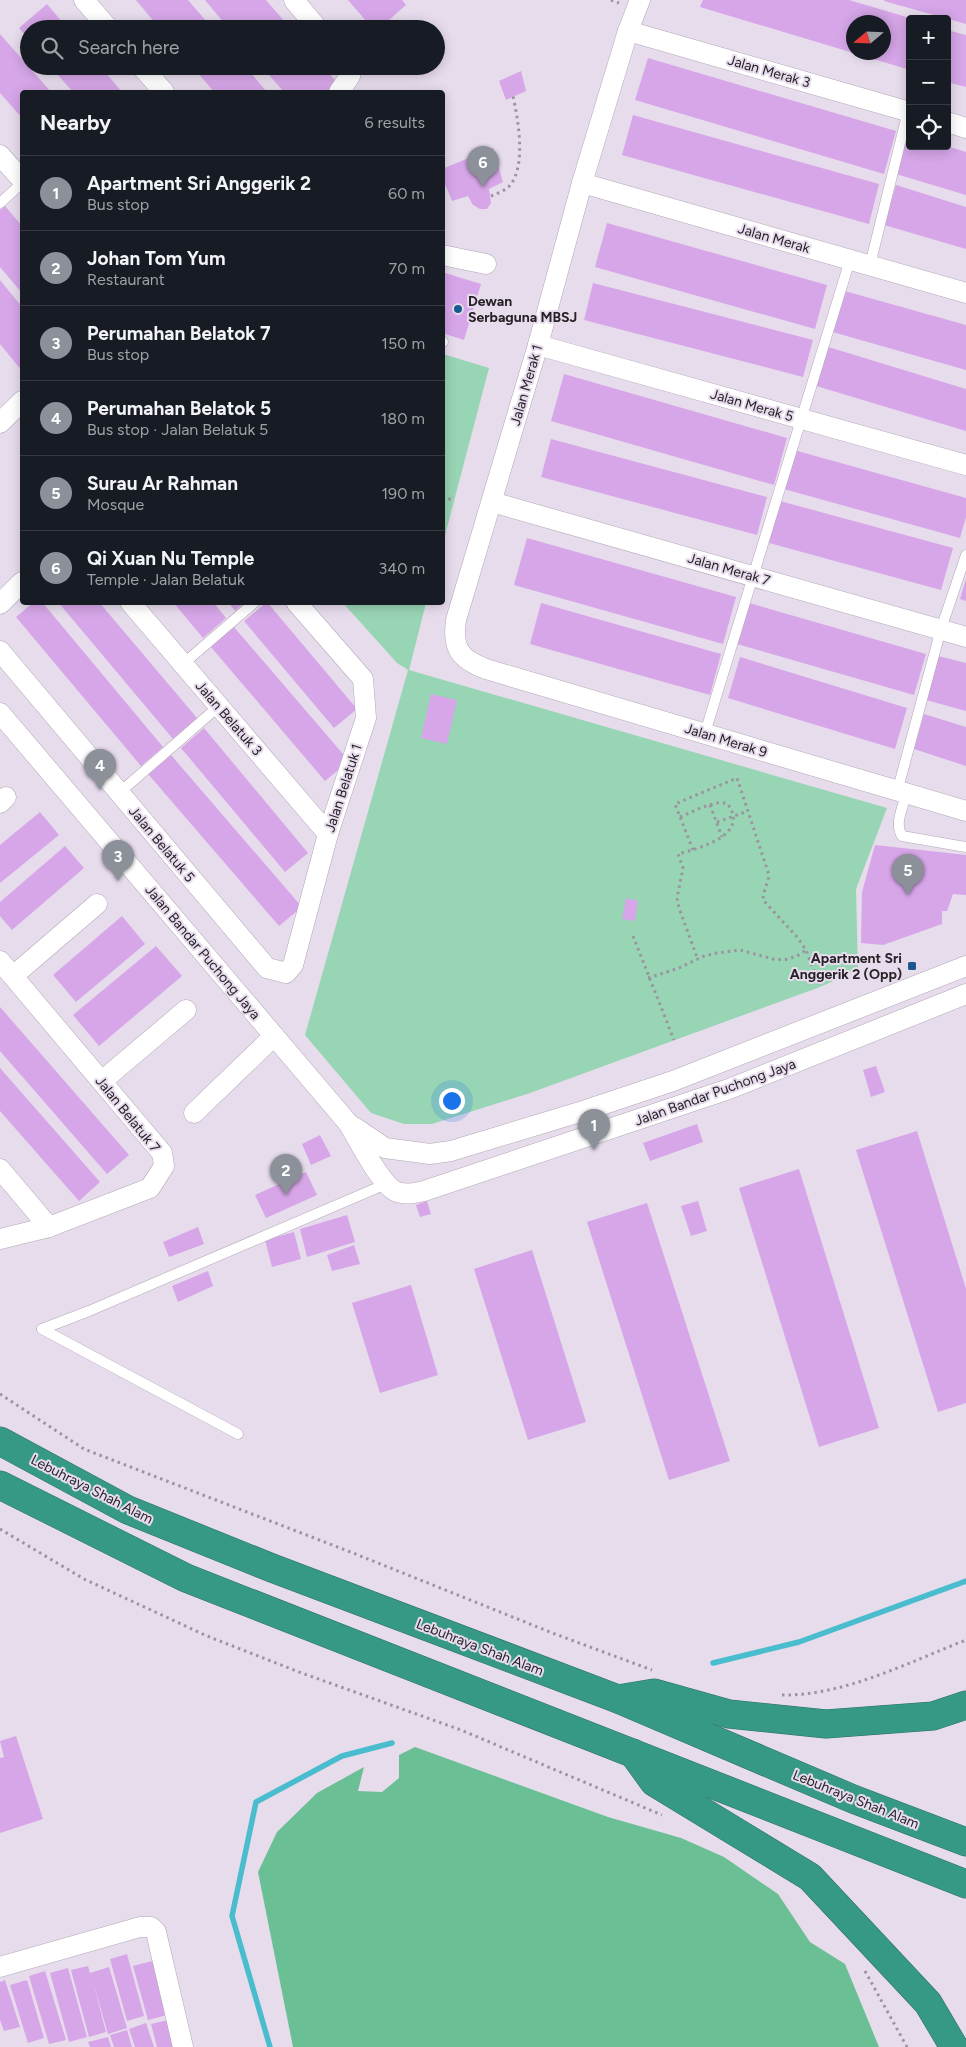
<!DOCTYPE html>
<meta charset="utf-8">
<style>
:root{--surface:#171b24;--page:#20242c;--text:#f1f3f6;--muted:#9ea1a6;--line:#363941;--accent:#8c9099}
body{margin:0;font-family:Figtree,sans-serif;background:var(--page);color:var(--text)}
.controls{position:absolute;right:15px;top:15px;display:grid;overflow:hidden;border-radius:5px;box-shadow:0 2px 12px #0003}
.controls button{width:45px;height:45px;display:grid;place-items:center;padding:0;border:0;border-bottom:1px solid var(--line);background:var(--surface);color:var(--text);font:25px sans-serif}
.compass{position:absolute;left:846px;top:15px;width:45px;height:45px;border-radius:50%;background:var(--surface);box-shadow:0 2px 12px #0003;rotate:251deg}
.you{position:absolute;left:451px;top:1100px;width:18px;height:18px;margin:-12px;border:4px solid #fff;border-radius:50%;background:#1a73e8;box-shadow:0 0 0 8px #1a73e833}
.badge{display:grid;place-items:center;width:32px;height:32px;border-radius:50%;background:var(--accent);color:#fff;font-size:16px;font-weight:700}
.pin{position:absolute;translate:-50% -41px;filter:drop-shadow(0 1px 2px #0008)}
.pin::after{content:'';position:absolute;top:26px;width:18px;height:15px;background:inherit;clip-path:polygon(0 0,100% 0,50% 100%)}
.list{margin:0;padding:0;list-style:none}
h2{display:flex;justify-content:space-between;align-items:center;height:65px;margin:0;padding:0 20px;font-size:21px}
h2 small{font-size:16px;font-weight:400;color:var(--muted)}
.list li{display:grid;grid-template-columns:32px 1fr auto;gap:15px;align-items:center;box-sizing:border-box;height:75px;padding:0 20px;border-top:1px solid var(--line)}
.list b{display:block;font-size:19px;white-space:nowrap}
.list p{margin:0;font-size:16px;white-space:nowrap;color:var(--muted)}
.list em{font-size:16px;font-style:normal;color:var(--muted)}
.icon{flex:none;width:28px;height:28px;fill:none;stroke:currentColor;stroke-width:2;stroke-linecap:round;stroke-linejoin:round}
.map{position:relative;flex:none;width:966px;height:2047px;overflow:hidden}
.search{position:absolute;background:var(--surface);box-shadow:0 2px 12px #0003;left:20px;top:20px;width:425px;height:55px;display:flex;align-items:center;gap:12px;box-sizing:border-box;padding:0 18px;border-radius:28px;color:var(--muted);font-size:19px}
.panel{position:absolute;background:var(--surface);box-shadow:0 2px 12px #0003;left:20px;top:90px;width:425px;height:515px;border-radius:5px}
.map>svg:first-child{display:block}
.green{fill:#98d5b4}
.forest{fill:#6abf94}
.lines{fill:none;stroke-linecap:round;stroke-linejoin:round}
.stream{stroke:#49bdcd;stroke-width:5.5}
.building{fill:#d6a6e8;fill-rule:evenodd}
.lane-casing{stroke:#b2a7b6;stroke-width:11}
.street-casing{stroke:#b2a7b6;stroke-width:21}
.highway-casing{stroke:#306f64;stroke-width:29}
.path{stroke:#9b939f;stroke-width:3;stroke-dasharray:2.5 4;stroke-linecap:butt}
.lane{stroke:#fff;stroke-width:10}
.street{stroke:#fff;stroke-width:20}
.highway{stroke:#359985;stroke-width:28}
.poi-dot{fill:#1b5a90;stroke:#e7dcec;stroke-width:2}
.labels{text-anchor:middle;stroke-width:4;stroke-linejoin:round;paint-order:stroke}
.street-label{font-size:14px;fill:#272228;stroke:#e7dcec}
.poi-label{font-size:14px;font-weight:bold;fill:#272228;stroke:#e7dcec;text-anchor:start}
</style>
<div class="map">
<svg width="966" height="2047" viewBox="0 0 966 2047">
<rect width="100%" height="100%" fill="#e7dcec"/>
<g class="green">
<polygon points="443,354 489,368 443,543 442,354"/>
<polygon points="343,603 426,603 409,670 887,808 856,889 858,970 820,987 530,1093 432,1124 404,1124 371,1113 305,1035 408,670 397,663"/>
</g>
<polygon class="forest" points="415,1747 608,1817 681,1838 724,1857 778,1894 810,1942 845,1964 879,2047 293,2047 258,1872 277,1832 317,1793 364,1767 358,1791 382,1792 399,1778 399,1755"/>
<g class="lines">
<g class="stream">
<polyline points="713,1663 799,1642 966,1581"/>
<polyline points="270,2047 232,1916 256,1802 342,1756 392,1743"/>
</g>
</g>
<g class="building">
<polygon points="136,0 188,0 213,29 160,29"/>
<polygon points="205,0 266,0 291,29 229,29"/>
<polygon points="348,0 402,0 406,5 379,29 373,29"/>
<path d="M703,0H849L910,18V70L700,7ZM854,22H884V52H854Z"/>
<polygon points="884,0 966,0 966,24 884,1"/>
<polygon points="47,4 68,29 29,29 29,40 19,28"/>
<polygon points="947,30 966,35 966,87 947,82"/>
<polygon points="0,34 51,92 22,92 22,118 0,93"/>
<polygon points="648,58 896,131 884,174 635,100"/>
<polygon points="50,66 100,66 122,92 73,92"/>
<polygon points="192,66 245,66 267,92 214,92"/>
<polygon points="261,66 323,66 338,84 329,92 284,92"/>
<polygon points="521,71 526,91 506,100 499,81"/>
<polygon points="633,115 879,184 869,224 622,155"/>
<polygon points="908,134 910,135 910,146 947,146 966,152 966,195 896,174"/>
<polygon points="493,148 503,182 489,189 491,203 487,209 480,209 473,205 468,196 452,201 442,177 442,169"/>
<polygon points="896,185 966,207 966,249 884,225"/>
<polygon points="5,206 22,226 22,293 0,267 0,210"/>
<polygon points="607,223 827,285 815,329 595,267"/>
<polygon points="442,272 481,284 464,340 442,333"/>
<polygon points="0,280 22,307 22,371 0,344"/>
<polygon points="593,283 813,340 803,377 584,320"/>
<polygon points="841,290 966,325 966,370 829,331"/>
<polygon points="825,346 966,389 966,431 813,385"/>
<polygon points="564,374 787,438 774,485 551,421"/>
<polygon points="551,439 767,497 757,535 541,477"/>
<polygon points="794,450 966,498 966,517 960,538 784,489"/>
<polygon points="780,501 953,548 941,590 769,543"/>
<polygon points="527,538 736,597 723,644 514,585"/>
<polygon points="966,579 966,601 960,599"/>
<polygon points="34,602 42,602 163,747 141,766 16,617"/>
<polygon points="58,602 99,602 197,718 173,739"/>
<polygon points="173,602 213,602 226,618 203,638"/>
<polygon points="228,602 245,602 235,611"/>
<polygon points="267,602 357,709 334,728 244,621"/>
<polygon points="541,603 721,654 710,695 530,644"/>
<polygon points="749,603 926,654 914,695 737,644"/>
<polygon points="234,627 349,761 325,781 211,647"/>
<polygon points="938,656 966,663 966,711 926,700"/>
<polygon points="740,657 907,708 895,749 728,698"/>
<polygon points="431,694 457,700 447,744 421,738"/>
<polygon points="924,714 966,727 966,766 914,749"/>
<polygon points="204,728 308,853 285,872 181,748"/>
<polygon points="171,755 302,907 279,926 148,774"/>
<polygon points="40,812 59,835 0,883 0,845"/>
<polygon points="875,845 966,855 966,895 953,894 947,911 942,911 942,924 883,945 861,943 862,892"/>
<polygon points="65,846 84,868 12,930 0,916 0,902"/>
<polygon points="626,898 638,901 635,921 622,919"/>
<polygon points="122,916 145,944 76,1002 53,975"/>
<polygon points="156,946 182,976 99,1046 73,1015"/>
<polygon points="0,1007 129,1155 107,1174 0,1051"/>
<polygon points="876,1066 885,1092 871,1097 863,1070"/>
<polygon points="0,1068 100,1182 79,1201 0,1111"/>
<polygon points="697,1124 703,1142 650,1161 643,1143"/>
<polygon points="917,1131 966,1289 966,1403 938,1412 856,1150"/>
<polygon points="320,1135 331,1156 311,1165 302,1144"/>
<polygon points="799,1169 879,1428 819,1447 739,1188"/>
<polygon points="306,1172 317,1195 266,1218 255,1195"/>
<polygon points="427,1201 431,1214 420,1217 416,1205"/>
<polygon points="698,1201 707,1231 691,1236 681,1206"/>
<polygon points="647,1203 730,1461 669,1480 587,1222"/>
<polygon points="347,1215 355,1242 307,1257 300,1229"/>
<polygon points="198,1227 204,1244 169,1257 163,1242"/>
<polygon points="294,1232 301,1259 272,1267 265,1240"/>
<polygon points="354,1245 360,1264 332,1271 327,1255"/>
<polygon points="532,1250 586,1422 528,1440 474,1269"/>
<polygon points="208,1271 213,1286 178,1302 172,1286"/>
<polygon points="411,1285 438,1375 380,1393 352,1303"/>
<polygon points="16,1736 43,1819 0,1833 0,1758 4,1757 0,1741"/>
<polygon points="127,1954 144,2016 127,2021 110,1959"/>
<polygon points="156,1960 171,2014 148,2020 133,1966"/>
<polygon points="88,1966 90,1973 109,1967 127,2028 108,2034 93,1982 106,2032 89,2037 71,1970"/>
<polygon points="68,1968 87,2037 69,2042 50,1973"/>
<polygon points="45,1971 66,2040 49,2044 29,1976"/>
<polygon points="5,1980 20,2027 4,2031 0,2020 0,1982"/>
<polygon points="27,1980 44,2038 28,2043 10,1985"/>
<polygon points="168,2020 176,2047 157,2047 151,2024"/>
<polygon points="146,2023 154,2047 135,2047 129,2029"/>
<polygon points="127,2030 132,2047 114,2047 110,2035"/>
<polygon points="108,2037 111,2047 90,2047 88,2042"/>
</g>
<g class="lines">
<defs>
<g id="lane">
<polyline points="0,203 22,183"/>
<polyline points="870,265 908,111"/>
<polyline points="442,342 443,342"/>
<polyline points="183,664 255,602"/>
<polyline points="705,733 850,260"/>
<polyline points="897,792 941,629 966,555"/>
<polyline points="119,793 219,706"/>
<path d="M906,795C903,807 894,824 902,836L966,847"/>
<polyline points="42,1329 89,1311 386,1184"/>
<polyline points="42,1329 238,1434"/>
</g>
<g id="street">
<polyline points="84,0 109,29"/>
<polyline points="294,0 318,29"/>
<path d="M640,0L628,31L582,183L538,345L456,620C452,649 460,659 486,669L966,811"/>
<polyline points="628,31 910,112"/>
<polyline points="141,66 164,92"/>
<polyline points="339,92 350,76 345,66"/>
<polyline points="947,122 966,128"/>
<polyline points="0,155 22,180"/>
<polyline points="582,183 966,293"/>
<polyline points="442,255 486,264"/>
<polyline points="538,345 966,465"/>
<polyline points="0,423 22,401"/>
<polyline points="492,502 966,637"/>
<polyline points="130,602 328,834"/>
<polyline points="0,604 22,582"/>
<polyline points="0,651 267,968 286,973 293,965 328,834 366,718 363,679 296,602"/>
<path d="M0,713L348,1123C358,1139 381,1186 397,1192C407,1195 415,1193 424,1191L729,1089L966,994"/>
<polyline points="0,803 6,797"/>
<polyline points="0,961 162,1153 164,1166 150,1188 49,1227 0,1239"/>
<polyline points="13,976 97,904"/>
<polyline points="102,1081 186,1010"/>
<polyline points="194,1113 274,1036"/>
<polyline points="354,1127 385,1148 430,1154 451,1151 583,1111 673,1081 966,966"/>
<polyline points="0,1169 49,1227"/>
<polyline points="0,1967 140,1927 151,1927 156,1932 183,2047"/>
</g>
<g id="highway">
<polyline points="0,1441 128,1510 272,1568 618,1699 853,1799 966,1842"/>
<polyline points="0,1485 186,1578 966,1884"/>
<polyline points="618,1699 654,1693 729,1714 826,1724 933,1716 966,1705"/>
<polyline points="633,1753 654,1782 810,1877 928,2003 954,2047"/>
</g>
</defs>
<use href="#lane" class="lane-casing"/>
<use href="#street" class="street-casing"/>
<use href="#highway" class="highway-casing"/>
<g class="path">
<polyline points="611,0 619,3"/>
<polyline points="442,180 444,180"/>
<path d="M491,196C498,193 507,190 511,184C526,164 518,119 513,96"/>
<polyline points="442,501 454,498"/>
<polyline points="710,805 722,837"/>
<path d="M680,817L703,807L717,803H727C751,835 700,848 678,854L683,868L677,898L679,908L698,960"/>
<polyline points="717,822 748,811"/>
<path d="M693,850L675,804L737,778L769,875C768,884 763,891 763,900L798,938L806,950L820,987"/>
<polyline points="633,936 674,1040"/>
<polyline points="648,978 679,968 704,956 717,953 740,950 773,959 784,960 797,956 806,950"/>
<polyline points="0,1394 84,1449 353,1553 555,1634 652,1670"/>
<polyline points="0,1529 84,1579 207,1636 299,1672 461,1730 662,1815"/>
<path d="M782,1695C844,1696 909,1662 966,1640"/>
<polyline points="865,1971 907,2047"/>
</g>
<use href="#lane" class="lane"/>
<use href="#street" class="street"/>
<use href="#highway" class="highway"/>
</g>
<g class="poi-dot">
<circle cx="458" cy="309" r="5"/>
<rect x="907" y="961" width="10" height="10" rx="2.5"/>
</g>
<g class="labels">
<g class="street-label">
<text transform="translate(769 71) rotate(16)" y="5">Jalan Merak 3</text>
<text transform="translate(774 238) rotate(16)" y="5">Jalan Merak</text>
<text transform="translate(526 385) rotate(-74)" y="5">Jalan Merak 1</text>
<text transform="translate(752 405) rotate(16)" y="5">Jalan Merak 5</text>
<text transform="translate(729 569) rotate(16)" y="5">Jalan Merak 7</text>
<text transform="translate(229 718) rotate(49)" y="5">Jalan Belatuk 3</text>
<text transform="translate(726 740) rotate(17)" y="5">Jalan Merak 9</text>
<text transform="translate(343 788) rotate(-72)" y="5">Jalan Belatuk 1</text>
<text transform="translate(162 844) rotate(50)" y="5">Jalan Belatuk 5</text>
<text transform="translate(203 952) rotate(50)" y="5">Jalan Bandar Puchong Jaya</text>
<text transform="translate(715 1092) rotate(-20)" y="5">Jalan Bandar Puchong Jaya</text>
<text transform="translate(128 1114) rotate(51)" y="5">Jalan Belatuk 7</text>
<text transform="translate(92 1489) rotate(27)" y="5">Lebuhraya Shah Alam</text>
<text transform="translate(480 1647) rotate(21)" y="5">Lebuhraya Shah Alam</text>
<text transform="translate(856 1799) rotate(22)" y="5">Lebuhraya Shah Alam</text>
</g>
<g class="poi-label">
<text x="468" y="306">Dewan<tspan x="468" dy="16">Serbaguna MBSJ</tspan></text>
<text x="902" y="963" text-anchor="end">Apartment Sri<tspan x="902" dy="16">Anggerik 2 (Opp)</tspan></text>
</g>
</g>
</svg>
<div class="controls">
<button>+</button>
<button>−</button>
<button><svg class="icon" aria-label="locate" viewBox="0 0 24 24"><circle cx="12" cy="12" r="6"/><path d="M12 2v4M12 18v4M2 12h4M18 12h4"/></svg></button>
</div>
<svg class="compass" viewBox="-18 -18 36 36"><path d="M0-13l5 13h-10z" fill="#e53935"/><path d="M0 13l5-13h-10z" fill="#9ea1a6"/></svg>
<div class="you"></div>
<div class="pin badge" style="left:594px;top:1150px">1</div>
<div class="pin badge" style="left:286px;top:1195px">2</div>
<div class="pin badge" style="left:118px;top:881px">3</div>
<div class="pin badge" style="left:100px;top:790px">4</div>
<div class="pin badge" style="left:908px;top:895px">5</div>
<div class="pin badge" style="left:483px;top:187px">6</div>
<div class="search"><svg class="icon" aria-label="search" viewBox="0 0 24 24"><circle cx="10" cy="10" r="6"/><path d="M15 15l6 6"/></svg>Search here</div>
<section class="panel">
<h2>Nearby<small>6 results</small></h2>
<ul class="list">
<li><span class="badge">1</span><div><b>Apartment Sri Anggerik 2</b><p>Bus stop</p></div><em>60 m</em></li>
<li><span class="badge">2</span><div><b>Johan Tom Yum</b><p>Restaurant</p></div><em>70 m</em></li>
<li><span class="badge">3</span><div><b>Perumahan Belatok 7</b><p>Bus stop</p></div><em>150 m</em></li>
<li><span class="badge">4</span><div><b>Perumahan Belatok 5</b><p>Bus stop · Jalan Belatuk 5</p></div><em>180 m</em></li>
<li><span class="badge">5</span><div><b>Surau Ar Rahman</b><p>Mosque</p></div><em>190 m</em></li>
<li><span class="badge">6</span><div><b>Qi Xuan Nu Temple</b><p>Temple · Jalan Belatuk</p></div><em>340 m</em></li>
</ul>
</section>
</div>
